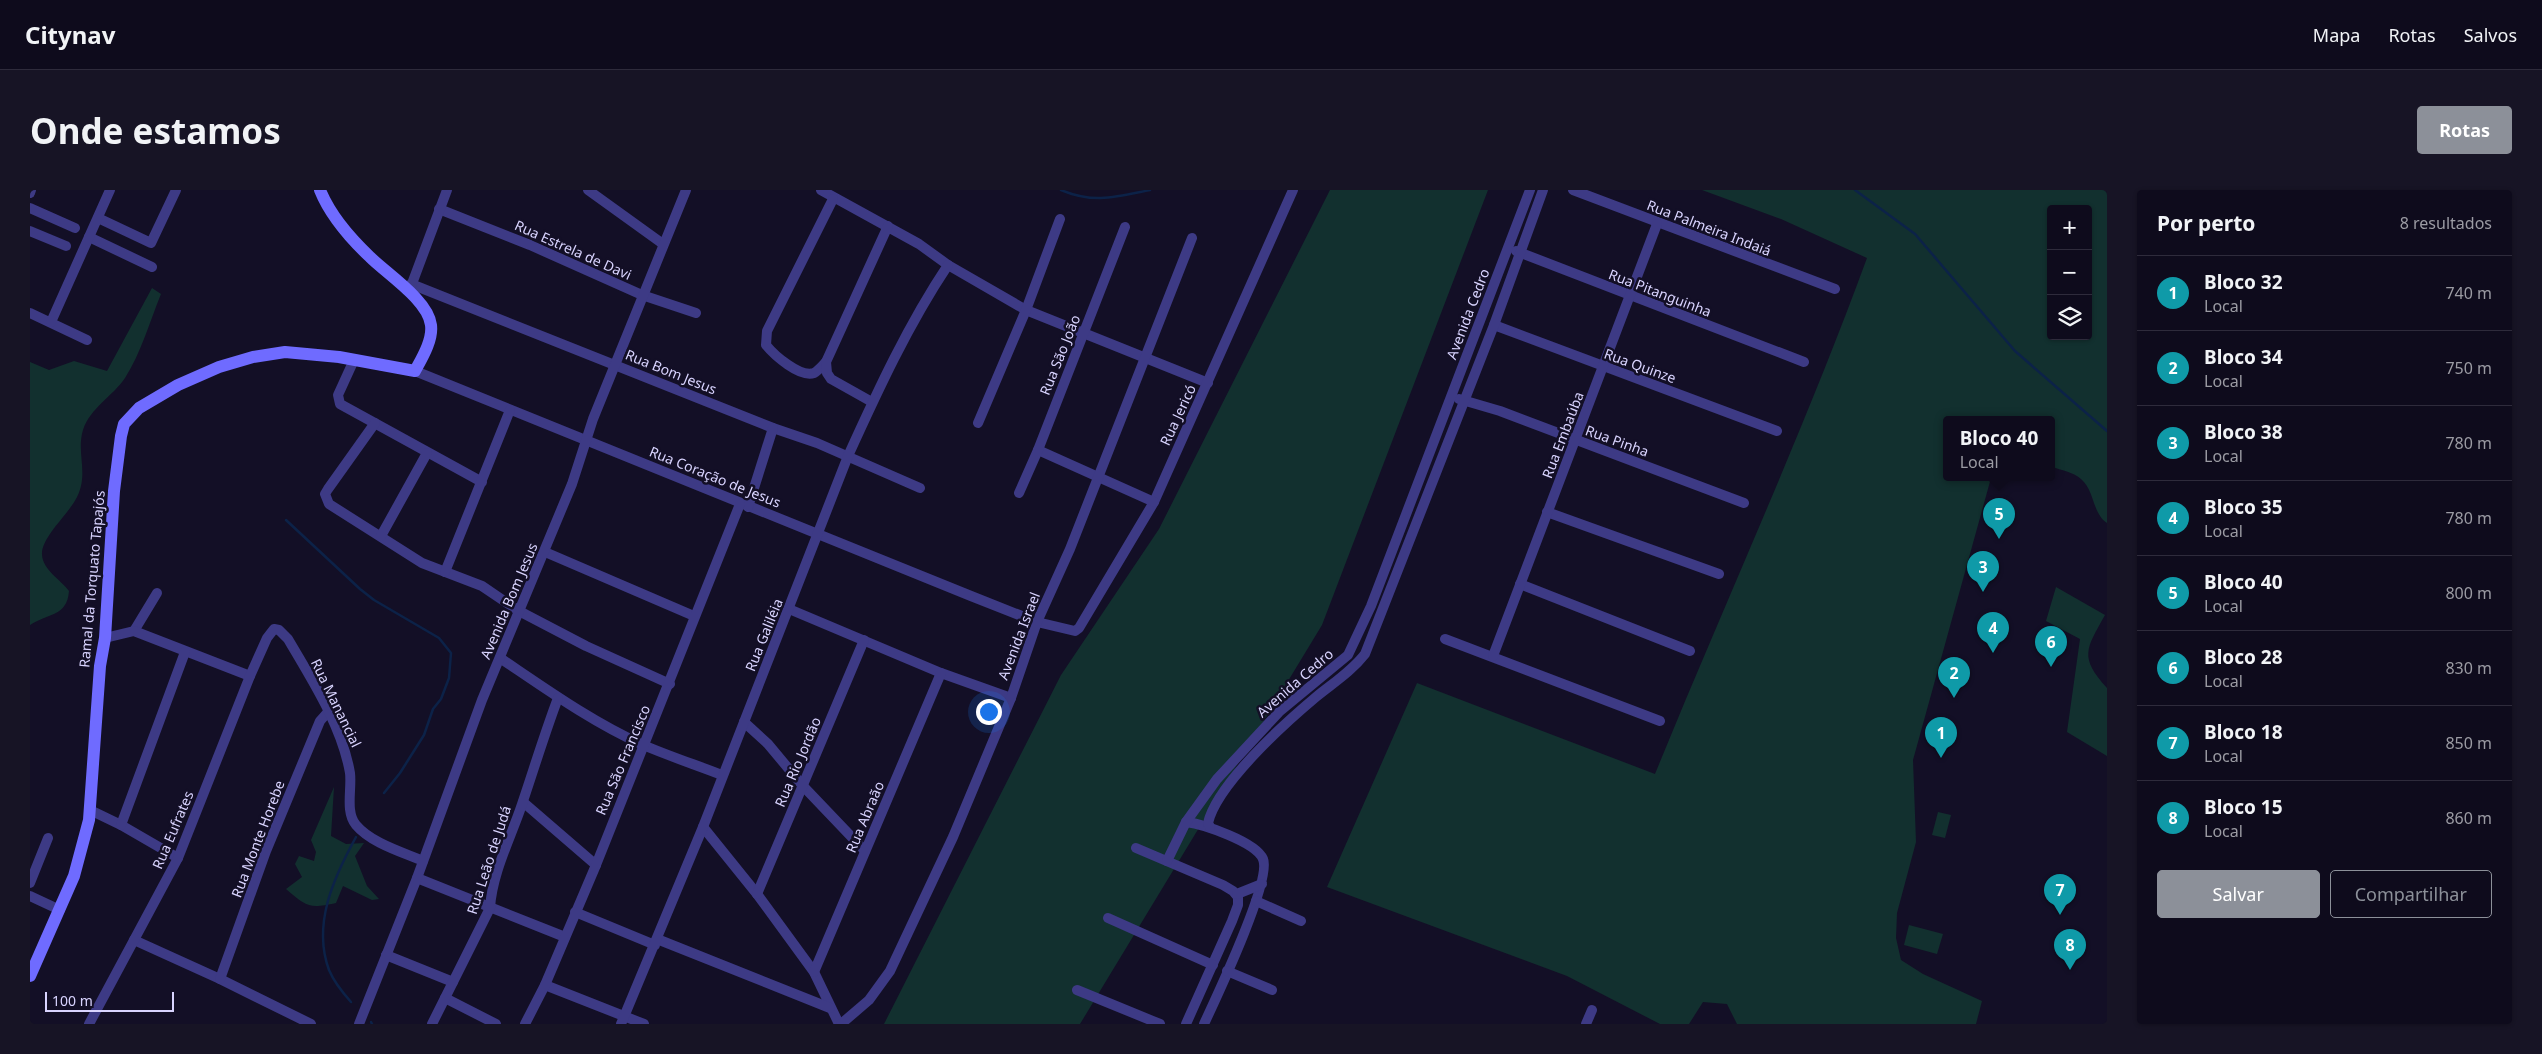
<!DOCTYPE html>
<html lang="pt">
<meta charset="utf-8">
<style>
:root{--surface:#0e0b1c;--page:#171425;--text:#f1f3f6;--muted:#9b9ba3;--line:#2e2b3b;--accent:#8c9099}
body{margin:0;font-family:"Noto Sans",sans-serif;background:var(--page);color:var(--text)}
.controls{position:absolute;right:15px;top:15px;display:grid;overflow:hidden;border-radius:5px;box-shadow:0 1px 4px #0004}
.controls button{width:45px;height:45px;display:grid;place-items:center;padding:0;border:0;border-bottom:1px solid var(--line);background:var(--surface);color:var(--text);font:25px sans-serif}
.scale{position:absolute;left:15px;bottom:12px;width:129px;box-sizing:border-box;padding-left:5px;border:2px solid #d9d4ff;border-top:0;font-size:14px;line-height:18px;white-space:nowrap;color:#d9d4ff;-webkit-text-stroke:4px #130f26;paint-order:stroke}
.you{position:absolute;left:958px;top:521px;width:18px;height:18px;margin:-12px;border:4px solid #fff;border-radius:50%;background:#1a73e8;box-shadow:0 0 0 8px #1a73e833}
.badge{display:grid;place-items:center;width:32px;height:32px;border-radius:50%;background:var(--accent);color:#fff;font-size:16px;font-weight:700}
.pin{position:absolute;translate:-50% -41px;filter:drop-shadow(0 1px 2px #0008)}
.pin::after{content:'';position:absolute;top:26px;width:18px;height:15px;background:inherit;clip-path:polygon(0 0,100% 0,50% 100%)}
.popup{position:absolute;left:1913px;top:226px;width:112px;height:65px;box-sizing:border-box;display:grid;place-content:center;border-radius:5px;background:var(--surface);filter:drop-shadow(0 1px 4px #0005);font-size:16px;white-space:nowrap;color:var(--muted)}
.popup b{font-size:19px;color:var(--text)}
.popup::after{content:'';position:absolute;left:50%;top:100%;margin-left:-10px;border:10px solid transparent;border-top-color:var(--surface)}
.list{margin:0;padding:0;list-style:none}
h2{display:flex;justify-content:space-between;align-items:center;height:65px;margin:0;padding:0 20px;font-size:21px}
h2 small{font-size:16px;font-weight:400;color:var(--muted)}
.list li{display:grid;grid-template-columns:32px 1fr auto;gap:15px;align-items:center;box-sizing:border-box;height:75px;padding:0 20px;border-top:1px solid var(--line)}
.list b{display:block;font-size:19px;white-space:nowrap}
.list p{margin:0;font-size:16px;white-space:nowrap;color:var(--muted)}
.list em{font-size:16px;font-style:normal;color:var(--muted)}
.actions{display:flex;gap:10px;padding:15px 20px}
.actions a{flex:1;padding:11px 0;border:1px solid var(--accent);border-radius:5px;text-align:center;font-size:18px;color:var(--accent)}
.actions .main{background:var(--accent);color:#fff}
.icon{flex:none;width:28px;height:28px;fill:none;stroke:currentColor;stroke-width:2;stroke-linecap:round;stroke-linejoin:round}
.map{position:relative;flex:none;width:2077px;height:834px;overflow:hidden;border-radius:5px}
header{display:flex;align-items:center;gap:30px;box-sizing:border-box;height:70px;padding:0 25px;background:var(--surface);border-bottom:1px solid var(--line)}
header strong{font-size:24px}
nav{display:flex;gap:28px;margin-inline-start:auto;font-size:18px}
.intro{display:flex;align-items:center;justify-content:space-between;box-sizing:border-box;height:120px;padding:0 30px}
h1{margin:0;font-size:35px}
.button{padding:12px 22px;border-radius:5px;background:var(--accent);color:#fff;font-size:18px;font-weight:700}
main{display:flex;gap:30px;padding:0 30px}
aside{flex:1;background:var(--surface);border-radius:5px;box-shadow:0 1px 4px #0004}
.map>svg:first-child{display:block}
.green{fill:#12302f;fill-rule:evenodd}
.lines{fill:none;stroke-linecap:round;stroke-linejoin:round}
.stream{stroke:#0c2248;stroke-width:2.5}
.street{stroke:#3d3a85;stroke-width:10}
.secondary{stroke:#6f6bff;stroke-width:12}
.labels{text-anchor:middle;stroke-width:5;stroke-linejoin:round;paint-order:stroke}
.street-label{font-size:14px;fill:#d9d4ff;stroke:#130f26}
</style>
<header>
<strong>Citynav</strong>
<nav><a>Mapa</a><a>Rotas</a><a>Salvos</a></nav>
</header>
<div class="intro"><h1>Onde estamos</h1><a class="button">Rotas</a></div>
<main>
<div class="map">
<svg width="2077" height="834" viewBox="0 0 2077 834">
<rect width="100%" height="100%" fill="#130f26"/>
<g class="green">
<polygon points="1300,0 1458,0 1292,435 1050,834 854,834 1031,485 1129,339"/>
<path d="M1672,0H2077V333C2062,323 2065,301 2051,289C2043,282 2031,280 2022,277V230H1916V288H1961L1883,570L1886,652L1867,723L1866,748L1871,770L1893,784L1952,811L1946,834H1707L1697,814L1673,812L1659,834H1630L1537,786L1297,697L1387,493L1625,584C1695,412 1773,243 1837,68L1751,29ZM2021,19H2058V146H2021Z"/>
<path d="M122,98L131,104C120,131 111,163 95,188C83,206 60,218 53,240C46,263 59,283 47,307C39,324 11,347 12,365C13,380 30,389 39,401C37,427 18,423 0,435V172L19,180L44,171L77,181Z"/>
<path d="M2026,397L2075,425C2056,459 2049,467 2077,498V566L2037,542L2050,449L2016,431Z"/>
<path d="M304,597L301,646L316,654L334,653L325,666L337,696L349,709L342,710L313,696L306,713C279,719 277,717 256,699L272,687L265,674L269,666L284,671L286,662L281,650Z"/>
<polygon points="1908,622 1921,625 1915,648 1902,645"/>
<polygon points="1879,735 1913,744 1907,764 1874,755"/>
</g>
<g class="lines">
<g class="stream">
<path d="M1031,0C1064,14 1086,7 1120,0"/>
<polyline points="1825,0 1885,44 1985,161 2077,241"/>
<polyline points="256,330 330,399 344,410 409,448 421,463 419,488 411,509 403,519 394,545 370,583 354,603"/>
<path d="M321,812C313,803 304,792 299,780C282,734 304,687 326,647"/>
<polyline points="341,832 342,834"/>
</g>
<g class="street">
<polyline points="558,0 633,54"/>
<polyline points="791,0 889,54 918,75 996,120 1178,193"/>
<polyline points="1543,0 1805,99"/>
<polyline points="0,3 1,0"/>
<polyline points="0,18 45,38"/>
<polyline points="409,19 500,55 612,105 666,123"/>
<polyline points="68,28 121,53 146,0"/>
<polyline points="0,41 36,56"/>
<polyline points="59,47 122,77"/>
<polyline points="1486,61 1774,172"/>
<polyline points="381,94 743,238 787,253 890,298"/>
<polyline points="380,99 417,0"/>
<polyline points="0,123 57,150"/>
<polyline points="21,132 80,0"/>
<polyline points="1464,135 1747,241"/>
<polyline points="324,170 308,205 310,214 452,292"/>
<path d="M796,172C792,176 788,181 784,183C770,188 744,165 736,155L737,141L803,9"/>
<polyline points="385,181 941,406 1007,432 1045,441 1049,438 1124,312 1263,0"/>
<polyline points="1429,209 1470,221 1714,313"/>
<polyline points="842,212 801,189 797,183 796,172 858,36"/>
<polyline points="345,233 298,299 295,304 299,314 392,373 452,396 489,421 556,456 640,494"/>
<polyline points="948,233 996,120 1030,29"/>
<polyline points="1008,260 1124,312"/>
<polyline points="989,303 1008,260 1095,37"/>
<polyline points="718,317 743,238"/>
<polyline points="1517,322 1689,384"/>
<polyline points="351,346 397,263"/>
<polyline points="515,362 664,426"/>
<polyline points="415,382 480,220"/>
<polyline points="1490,394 1660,461"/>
<polyline points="759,419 911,483 981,508"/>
<polyline points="104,441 127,403"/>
<polyline points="75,448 104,441 220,486"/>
<polyline points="1415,449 1630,531"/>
<polyline points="1463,466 1627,34"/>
<path d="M470,468C516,499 562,532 613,555C639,566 666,575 692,585"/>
<polyline points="714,532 738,554 773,596 835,661"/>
<polyline points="493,612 566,675"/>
<polyline points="60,620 91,635 148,668"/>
<path d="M1156,632C1173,634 1226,652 1233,669C1242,690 1186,808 1174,834"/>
<polyline points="91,635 155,462"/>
<polyline points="673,637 727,704 784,782 809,834"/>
<path d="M1180,637L1178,633C1187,594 1255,533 1286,507C1303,493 1321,482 1335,464L1464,135L1513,0"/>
<polyline points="1106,658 1193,695 1203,701 1208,707 1208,715 1202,731 1156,834"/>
<polyline points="1137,671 1156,632 1187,589 1249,522 1318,465 1341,416 1500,0"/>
<polyline points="387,688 535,747"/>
<polyline points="0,693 18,648"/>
<polyline points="727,704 834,450"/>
<polyline points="1207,704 1232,694"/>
<polyline points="0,706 30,720"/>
<polyline points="1226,711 1271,731"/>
<polyline points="545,722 625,755"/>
<polyline points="1078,728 1183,775"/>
<polyline points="627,749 800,818"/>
<polyline points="104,750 190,789 281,834"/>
<polyline points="356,765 423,792"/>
<polyline points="1197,781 1242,800"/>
<polyline points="784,782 911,483"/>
<polyline points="190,789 236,661 290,531 298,522"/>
<polyline points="515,795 614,834"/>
<polyline points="1047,800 1130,834"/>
<polyline points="415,808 466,834"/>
<path d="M59,834L148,668L220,486L237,448L244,439L249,440L258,449C282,490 312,536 320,583C322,599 315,622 326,635C341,653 372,662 393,671"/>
<polyline points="329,834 387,688 452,510 542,294 563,229 656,0"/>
<path d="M402,834L460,718C462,685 479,651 490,620C503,582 514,545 528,508"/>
<polyline points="495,834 515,795 566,675 710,314"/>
<path d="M591,834L673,637L818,266C848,200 878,135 918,75"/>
<polyline points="811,834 839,810 860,781 923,647 981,508 1007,432 1040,359 1162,48"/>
<polyline points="1556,834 1562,820"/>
</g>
<path class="secondary" d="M0,786L44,686L59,630L70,476L75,448L84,301L91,246L94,234L109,218L148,195L189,177L223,167L255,162L309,167L385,181C392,168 403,150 401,135C398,110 357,84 340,67C321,49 300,25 290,0"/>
</g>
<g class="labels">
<g class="street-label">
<text transform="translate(1679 38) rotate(21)" y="5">Rua Palmeira Indaiá</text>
<text transform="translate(543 60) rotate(24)" y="5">Rua Estrela de Davi</text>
<text transform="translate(1630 103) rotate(21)" y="5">Rua Pitanguinha</text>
<text transform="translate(1438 124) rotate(-69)" y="5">Avenida Cedro</text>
<text transform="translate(1030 165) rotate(-68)" y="5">Rua São João</text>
<text transform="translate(1610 176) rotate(20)" y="5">Rua Quinze</text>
<text transform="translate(641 182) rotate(22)" y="5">Rua Bom Jesus</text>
<text transform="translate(1148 225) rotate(-65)" y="5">Rua Jericó</text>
<text transform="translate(1533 245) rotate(-69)" y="5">Rua Embaúba</text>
<text transform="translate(1587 251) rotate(20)" y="5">Rua Pinha</text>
<text transform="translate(685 287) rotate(22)" y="5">Rua Coração de Jesus</text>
<text transform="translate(62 389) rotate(-85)" y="5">Ramal da Torquato Tapajós</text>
<text transform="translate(479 411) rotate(-67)" y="5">Avenida Bom Jesus</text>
<text transform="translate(734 445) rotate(-68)" y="5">Rua Galiléia</text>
<text transform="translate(989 446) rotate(-69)" y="5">Avenida Israel</text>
<text transform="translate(1265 493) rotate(-41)" y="5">Avenida Cedro</text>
<text transform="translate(306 513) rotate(64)" y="5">Rua Manancial</text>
<text transform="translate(593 570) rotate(-67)" y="5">Rua São Francisco</text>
<text transform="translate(768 572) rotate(-67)" y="5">Rua Rio Jordão</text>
<text transform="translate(835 627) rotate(-67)" y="5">Rua Abraão</text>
<text transform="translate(143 640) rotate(-67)" y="5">Rua Eufrates</text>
<text transform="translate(228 649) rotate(-69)" y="5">Rua Monte Horebe</text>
<text transform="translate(459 670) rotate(-72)" y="5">Rua Leão de Judá</text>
</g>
</g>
</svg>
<div class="controls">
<button>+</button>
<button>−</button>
<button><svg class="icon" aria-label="layers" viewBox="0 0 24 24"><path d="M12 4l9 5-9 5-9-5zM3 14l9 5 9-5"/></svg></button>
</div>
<div class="scale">100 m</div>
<div class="you"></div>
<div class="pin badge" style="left:1911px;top:568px;background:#0f9aa8">1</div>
<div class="pin badge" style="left:1924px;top:508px;background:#0f9aa8">2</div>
<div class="pin badge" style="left:1953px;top:402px;background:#0f9aa8">3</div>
<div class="pin badge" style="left:1963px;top:463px;background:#0f9aa8">4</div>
<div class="pin badge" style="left:1969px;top:349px;background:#0f9aa8">5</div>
<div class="popup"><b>Bloco 40</b>Local</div>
<div class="pin badge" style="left:2021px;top:477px;background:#0f9aa8">6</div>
<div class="pin badge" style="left:2030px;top:725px;background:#0f9aa8">7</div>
<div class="pin badge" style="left:2040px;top:780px;background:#0f9aa8">8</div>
</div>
<aside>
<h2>Por perto<small>8 resultados</small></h2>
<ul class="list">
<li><span class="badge" style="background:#0f9aa8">1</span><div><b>Bloco 32</b><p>Local</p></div><em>740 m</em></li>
<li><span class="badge" style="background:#0f9aa8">2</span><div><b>Bloco 34</b><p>Local</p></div><em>750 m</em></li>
<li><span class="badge" style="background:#0f9aa8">3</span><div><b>Bloco 38</b><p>Local</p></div><em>780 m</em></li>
<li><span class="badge" style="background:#0f9aa8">4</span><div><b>Bloco 35</b><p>Local</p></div><em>780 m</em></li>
<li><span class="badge" style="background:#0f9aa8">5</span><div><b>Bloco 40</b><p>Local</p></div><em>800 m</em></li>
<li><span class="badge" style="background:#0f9aa8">6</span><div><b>Bloco 28</b><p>Local</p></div><em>830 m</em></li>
<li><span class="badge" style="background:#0f9aa8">7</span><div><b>Bloco 18</b><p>Local</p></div><em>850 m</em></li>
<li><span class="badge" style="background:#0f9aa8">8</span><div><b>Bloco 15</b><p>Local</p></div><em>860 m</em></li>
</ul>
<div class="actions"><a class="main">Salvar</a><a>Compartilhar</a></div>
</aside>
</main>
